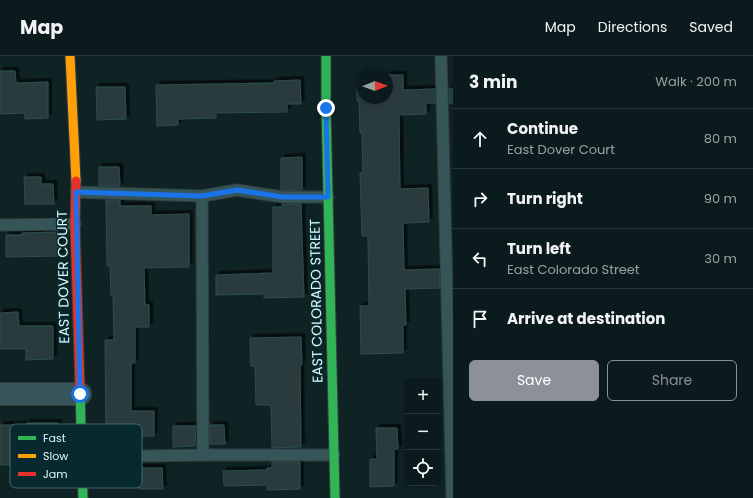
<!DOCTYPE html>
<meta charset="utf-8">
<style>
:root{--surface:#0b1a1c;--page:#192729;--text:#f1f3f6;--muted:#9aa1a3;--line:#2b383b;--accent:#8c9099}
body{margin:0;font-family:Poppins,sans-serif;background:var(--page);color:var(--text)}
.controls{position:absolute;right:12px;bottom:12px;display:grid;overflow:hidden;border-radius:6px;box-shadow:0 2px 6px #0003}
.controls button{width:36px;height:36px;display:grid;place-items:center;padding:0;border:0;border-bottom:1px solid var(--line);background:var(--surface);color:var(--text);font:20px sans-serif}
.compass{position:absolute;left:357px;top:12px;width:36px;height:36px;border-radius:50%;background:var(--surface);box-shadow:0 2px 6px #0003;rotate:89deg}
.stop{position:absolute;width:12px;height:12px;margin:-9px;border:3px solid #1a73e8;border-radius:50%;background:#fff}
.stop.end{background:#1a73e8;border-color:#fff;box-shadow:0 1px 4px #0008}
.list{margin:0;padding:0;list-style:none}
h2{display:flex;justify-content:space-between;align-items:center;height:52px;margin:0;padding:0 16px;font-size:17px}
h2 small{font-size:13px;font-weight:400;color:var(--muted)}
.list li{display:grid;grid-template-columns:26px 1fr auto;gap:12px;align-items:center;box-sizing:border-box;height:60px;padding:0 16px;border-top:1px solid var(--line)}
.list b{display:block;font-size:15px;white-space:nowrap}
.list p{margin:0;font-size:13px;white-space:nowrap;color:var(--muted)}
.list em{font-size:13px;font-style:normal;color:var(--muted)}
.actions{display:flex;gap:8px;padding:12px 16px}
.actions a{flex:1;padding:9px 0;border:1px solid var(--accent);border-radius:6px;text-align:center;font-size:14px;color:var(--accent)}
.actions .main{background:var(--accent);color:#fff}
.icon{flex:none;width:22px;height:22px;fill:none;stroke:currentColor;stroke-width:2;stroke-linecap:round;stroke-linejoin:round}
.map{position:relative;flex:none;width:453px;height:442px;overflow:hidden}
header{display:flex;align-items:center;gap:24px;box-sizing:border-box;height:56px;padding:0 20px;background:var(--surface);border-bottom:1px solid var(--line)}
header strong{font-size:19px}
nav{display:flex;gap:22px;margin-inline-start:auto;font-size:14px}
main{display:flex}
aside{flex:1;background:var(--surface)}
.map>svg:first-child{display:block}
.building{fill:#293b3c;stroke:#2c4e4e;filter:url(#shadow)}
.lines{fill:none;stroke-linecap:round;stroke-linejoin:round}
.lane-casing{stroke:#324041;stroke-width:13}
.street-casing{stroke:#324041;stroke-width:24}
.fast-casing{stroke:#324041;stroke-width:11}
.slow-casing{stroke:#324041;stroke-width:11}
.jam-casing{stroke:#324041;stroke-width:11}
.lane{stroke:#365559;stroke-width:11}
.street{stroke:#365559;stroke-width:22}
.fast{stroke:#30b455;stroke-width:9}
.slow{stroke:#ff9f0a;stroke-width:9}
.jam{stroke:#e5322d;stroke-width:9}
.route{stroke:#1a73e8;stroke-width:5}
.labels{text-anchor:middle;stroke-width:3;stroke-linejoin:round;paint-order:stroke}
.street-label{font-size:14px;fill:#ddf9fd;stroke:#062a2e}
.key{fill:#062a2e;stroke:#46686c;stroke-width:1}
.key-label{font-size:11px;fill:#ddf9fd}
</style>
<header>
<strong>Map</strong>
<nav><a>Map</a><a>Directions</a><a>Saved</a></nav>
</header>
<main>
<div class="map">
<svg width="453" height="442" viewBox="0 0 453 442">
<defs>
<filter id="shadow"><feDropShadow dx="3.5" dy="-3.5" stdDeviation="0" flood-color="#0009"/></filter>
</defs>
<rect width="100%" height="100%" fill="#0f2325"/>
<g class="building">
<polygon points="0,15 15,15 16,27 48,26 48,62 25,63 25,57 0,58"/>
<polygon points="387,19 403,19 403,34 435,33 435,47 426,47 426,58 399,59 400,133 428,132 429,166 403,167 404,214 439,213 440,232 405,233 406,269 403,269 403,297 361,298 360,250 369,250 368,180 362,180 360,117 363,117 362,77 360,77 359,45 357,45 357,31 361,31 361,20 363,20 363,42 387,42"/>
<polygon points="300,24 301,48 287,48 287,56 216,57 216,62 178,63 178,69 157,70 156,29 274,27 274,25"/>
<polygon points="96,31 125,31 126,63 97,64"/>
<rect x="449" y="33" width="4" height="14"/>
<polygon points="302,101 302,134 281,134 281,102"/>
<polygon points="99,111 119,111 120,130 99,130"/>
<polygon points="24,121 41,121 41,128 53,128 54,148 25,148"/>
<polygon points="106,144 120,144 120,150 151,150 151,159 189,158 189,211 144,212 145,249 149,249 149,271 135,271 135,307 131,307 131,355 154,355 154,380 106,381 105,284 114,284 113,240 111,240 110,210 107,210"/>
<polygon points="282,148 301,148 304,241 264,242 264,238 216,239 216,219 273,217 273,151 282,151"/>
<polygon points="58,176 59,200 6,201 6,179 22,179 22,177"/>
<polygon points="18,256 19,270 53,270 53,303 26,304 26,293 0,293 0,257"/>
<polygon points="301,281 302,309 300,309 301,391 272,392 271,349 256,349 255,310 251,310 250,282"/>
<polygon points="27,367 58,367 59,415 28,416 28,408 0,409 0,369 27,369"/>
<polygon points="210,369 224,369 225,388 210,388"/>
<polygon points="173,370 196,370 195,390 173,391"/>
<polygon points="376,372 397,372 398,393 394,393 394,430 370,431 370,403 377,403"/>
<polygon points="272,406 300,406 300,433 267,434 267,429 224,430 223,415 267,414 267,412 272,412"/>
<polygon points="139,412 162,412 163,433 139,433"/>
</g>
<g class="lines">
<defs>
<g id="lane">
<polyline points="441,0 452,442"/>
<polyline points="76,136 202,140 203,399 82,401"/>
<polyline points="202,140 237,134 283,141 328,141"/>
<polyline points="0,169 75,168"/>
<polyline points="203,399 334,399"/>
</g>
<polyline id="street" points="0,338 80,338"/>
<g id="fast">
<polyline points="326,0 326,52 335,442"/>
<polyline points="80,334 83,442"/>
</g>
<polyline id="slow" points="70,0 76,125"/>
<polyline id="jam" points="76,125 75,168 80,334"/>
</defs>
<use href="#lane" class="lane-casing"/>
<use href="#street" class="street-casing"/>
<use href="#fast" class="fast-casing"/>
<use href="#slow" class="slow-casing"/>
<use href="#jam" class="jam-casing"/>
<use href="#lane" class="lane"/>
<use href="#street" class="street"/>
<use href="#fast" class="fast"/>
<use href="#slow" class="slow"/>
<use href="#jam" class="jam"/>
</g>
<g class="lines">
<polyline class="route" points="80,338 76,136 202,140 237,134 283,141 328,141 326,52"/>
</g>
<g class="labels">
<g class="street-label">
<text transform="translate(63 221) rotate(-91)" y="5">EAST DOVER COURT</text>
<text transform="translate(316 245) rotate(-91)" y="5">EAST COLORADO STREET</text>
</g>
</g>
<rect x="10" y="368" width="132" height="64" rx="6" class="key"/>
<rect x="18" y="380" width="18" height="4" fill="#30b455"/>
<rect x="18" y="398" width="18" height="4" fill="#ff9f0a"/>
<rect x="18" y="416" width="18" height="4" fill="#e5322d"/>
<g class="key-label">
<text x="43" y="386">Fast</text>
<text x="43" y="404">Slow</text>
<text x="43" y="422">Jam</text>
</g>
</svg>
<div class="controls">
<button>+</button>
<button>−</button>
<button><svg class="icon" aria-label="locate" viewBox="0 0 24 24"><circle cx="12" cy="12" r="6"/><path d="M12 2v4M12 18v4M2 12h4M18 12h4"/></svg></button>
</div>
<svg class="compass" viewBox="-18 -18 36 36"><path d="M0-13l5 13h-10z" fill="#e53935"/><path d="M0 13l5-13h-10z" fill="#9aa1a3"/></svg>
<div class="stop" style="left:80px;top:338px"></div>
<div class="stop end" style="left:326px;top:52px"></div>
</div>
<aside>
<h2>3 min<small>Walk · 200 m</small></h2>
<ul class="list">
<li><svg class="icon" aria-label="ahead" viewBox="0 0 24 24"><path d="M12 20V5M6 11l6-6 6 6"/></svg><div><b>Continue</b><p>East Dover Court</p></div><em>80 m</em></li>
<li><svg class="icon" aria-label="right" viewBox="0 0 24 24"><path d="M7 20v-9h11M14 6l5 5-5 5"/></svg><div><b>Turn right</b></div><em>90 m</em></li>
<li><svg class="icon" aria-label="left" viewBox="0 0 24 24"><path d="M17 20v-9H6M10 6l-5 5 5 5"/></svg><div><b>Turn left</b><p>East Colorado Street</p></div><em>30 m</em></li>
<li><svg class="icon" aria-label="arrive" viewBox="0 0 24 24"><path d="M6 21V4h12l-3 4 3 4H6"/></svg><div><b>Arrive at destination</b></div></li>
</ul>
<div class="actions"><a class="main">Save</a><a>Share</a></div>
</aside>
</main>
